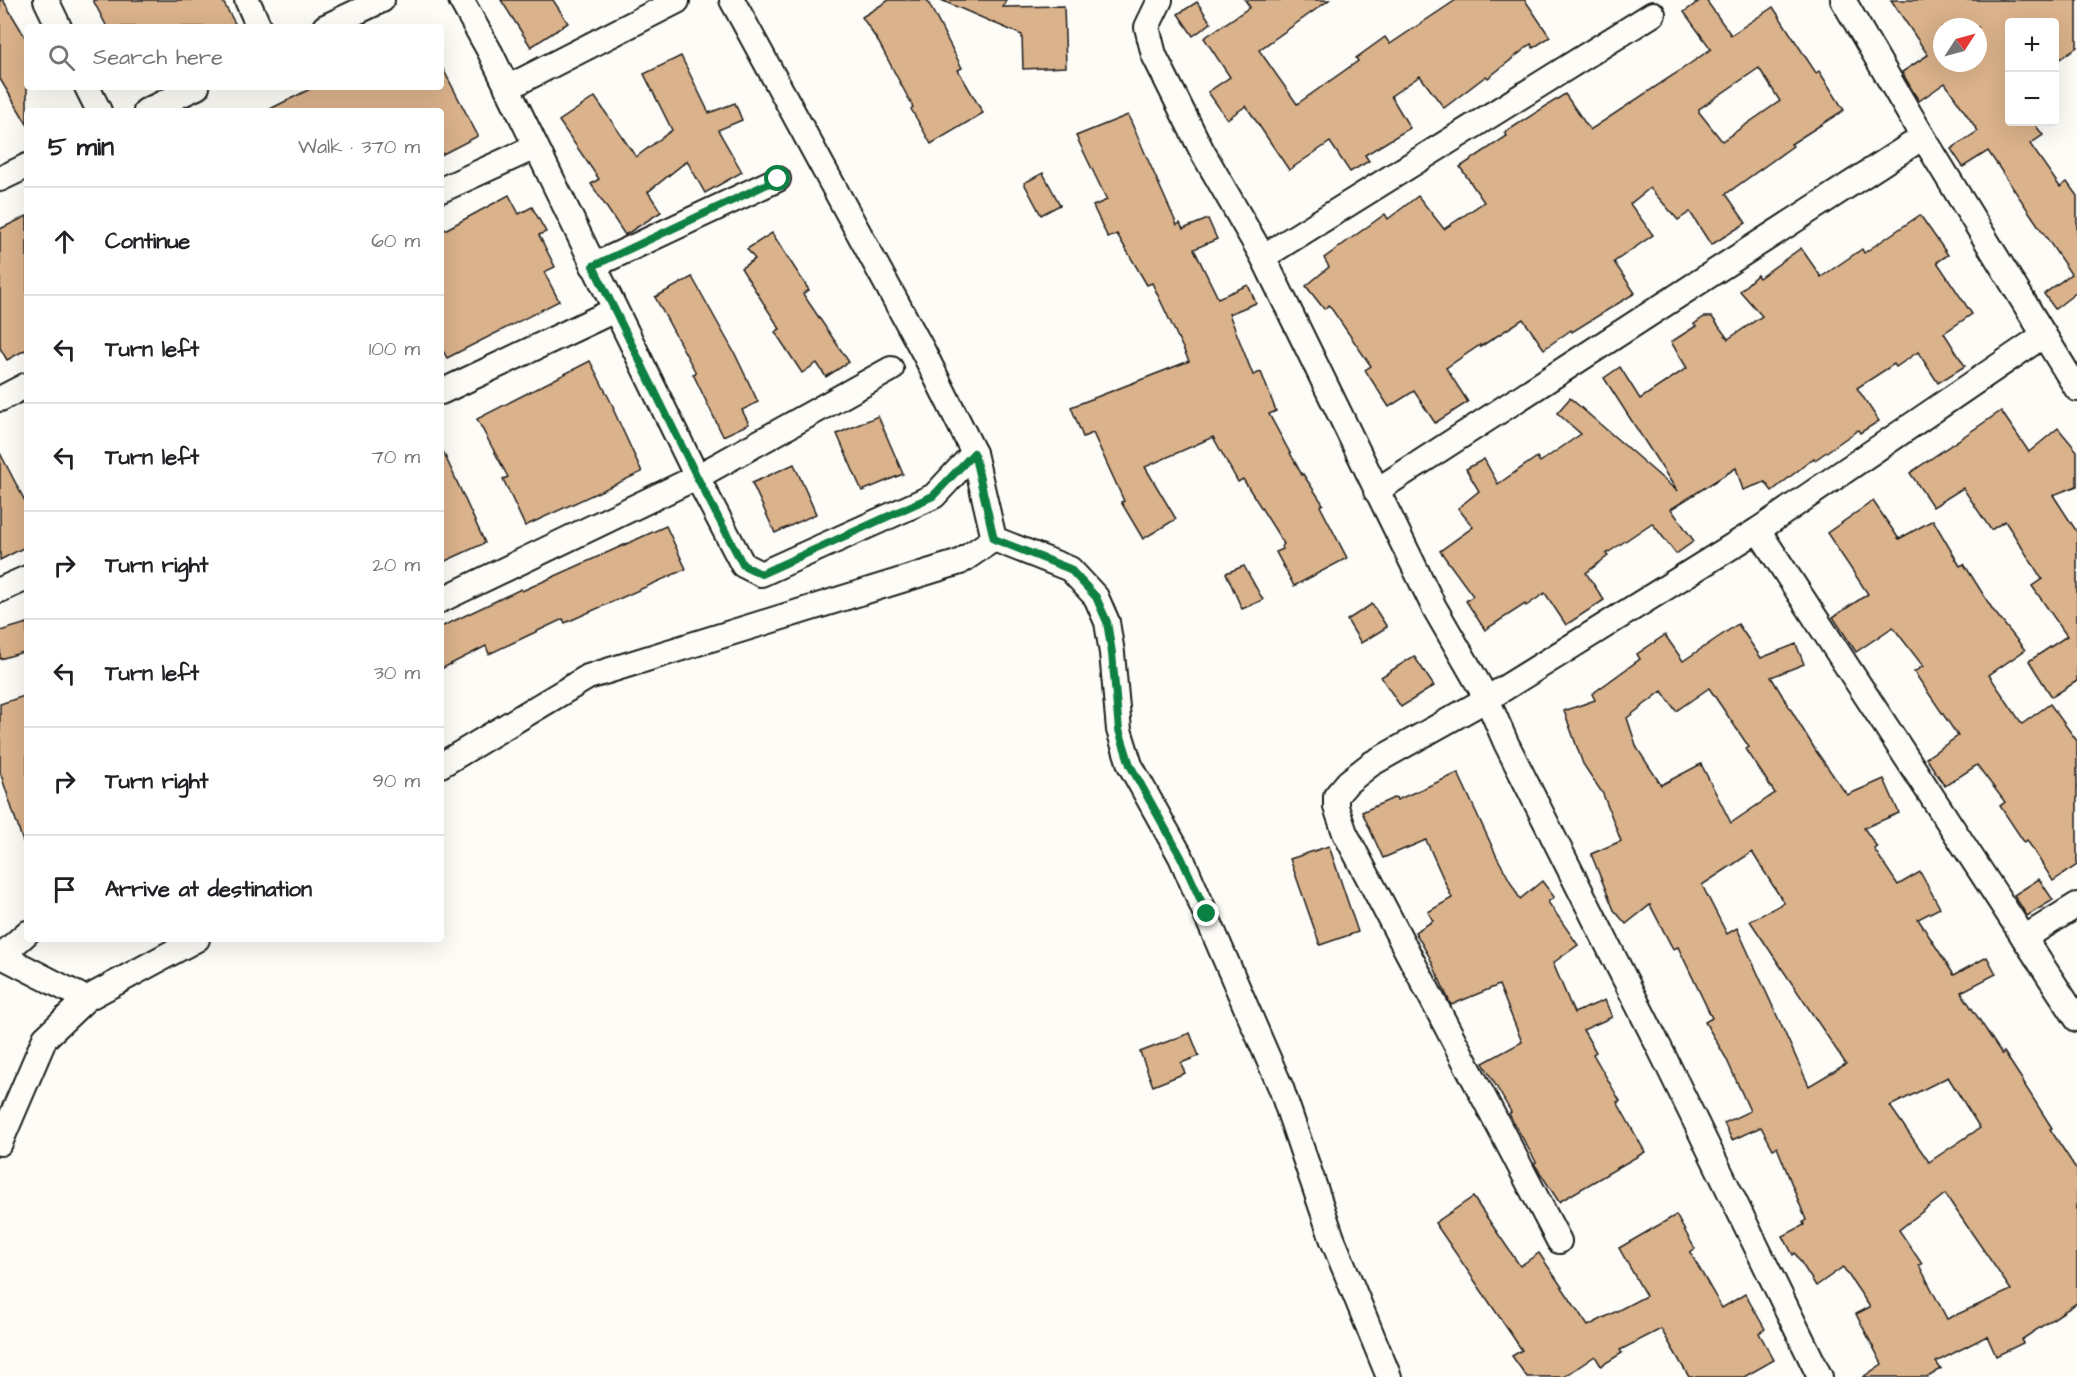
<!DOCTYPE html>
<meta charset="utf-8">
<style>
:root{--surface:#fff;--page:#f6f6f6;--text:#202124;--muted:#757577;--line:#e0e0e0}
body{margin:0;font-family:"Architects Daughter",sans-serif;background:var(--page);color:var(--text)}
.controls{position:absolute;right:18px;top:18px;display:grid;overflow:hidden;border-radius:6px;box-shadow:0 6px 24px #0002}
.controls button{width:54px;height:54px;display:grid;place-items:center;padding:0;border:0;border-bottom:2px solid var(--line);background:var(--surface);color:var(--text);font:30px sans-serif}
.compass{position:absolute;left:1933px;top:18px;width:54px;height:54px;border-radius:50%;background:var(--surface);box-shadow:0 6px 24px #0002;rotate:54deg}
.stop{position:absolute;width:18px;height:18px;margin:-14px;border:4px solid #0b8043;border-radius:50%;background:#fff}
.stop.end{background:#0b8043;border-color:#fff;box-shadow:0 2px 6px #0008}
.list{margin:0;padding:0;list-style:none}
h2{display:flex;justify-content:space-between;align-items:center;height:78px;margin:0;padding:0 24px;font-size:26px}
h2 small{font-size:20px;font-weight:400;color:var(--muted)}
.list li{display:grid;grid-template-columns:39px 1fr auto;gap:18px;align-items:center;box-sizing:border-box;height:108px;padding:0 24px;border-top:2px solid var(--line)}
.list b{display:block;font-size:22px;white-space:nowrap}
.list em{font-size:20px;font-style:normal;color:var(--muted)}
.icon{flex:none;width:33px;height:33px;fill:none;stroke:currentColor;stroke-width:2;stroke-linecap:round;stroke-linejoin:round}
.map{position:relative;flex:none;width:2077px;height:1377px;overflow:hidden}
.search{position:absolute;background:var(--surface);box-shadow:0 6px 24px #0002;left:24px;top:24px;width:420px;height:66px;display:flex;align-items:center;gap:15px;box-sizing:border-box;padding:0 21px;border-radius:6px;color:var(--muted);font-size:22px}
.panel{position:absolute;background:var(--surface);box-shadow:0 6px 24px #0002;left:24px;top:108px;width:420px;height:834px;border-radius:6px}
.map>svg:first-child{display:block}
.building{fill:#dab28b;stroke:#1c1c1c;stroke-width:1.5;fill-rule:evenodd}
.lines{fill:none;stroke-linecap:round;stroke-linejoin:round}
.minor-casing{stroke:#1c1c1c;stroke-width:28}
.minor{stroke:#fdfcf7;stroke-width:24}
.route{stroke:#0b8043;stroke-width:8}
</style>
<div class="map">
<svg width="2077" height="1377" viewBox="0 0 2077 1377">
<rect width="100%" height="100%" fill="#fdfcf7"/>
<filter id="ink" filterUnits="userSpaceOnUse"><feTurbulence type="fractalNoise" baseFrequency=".0167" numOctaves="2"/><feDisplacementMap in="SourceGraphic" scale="12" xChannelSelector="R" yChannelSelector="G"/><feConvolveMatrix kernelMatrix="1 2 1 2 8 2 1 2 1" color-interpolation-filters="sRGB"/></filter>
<g filter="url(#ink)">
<g class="building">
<polygon points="0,0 3,0 27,40 27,124 0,79"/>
<polygon points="93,0 222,0 237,27 107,27"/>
<polygon points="501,0 553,0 568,23 531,47"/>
<polygon points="889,0 927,0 962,68 958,70 983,113 931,144 911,109 913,107 879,43 862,17"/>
<polygon points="941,0 1006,0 1003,7 1064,6 1066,67 1023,69 1022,35"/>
<polygon points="1245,0 1329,0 1259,50 1297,104 1358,61 1356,58 1385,37 1390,44 1456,0 1525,0 1550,37 1533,48 1531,44 1488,78 1486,76 1444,108 1420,76 1391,96 1410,128 1365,155 1369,161 1350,172 1330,142 1289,170 1246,106 1227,119 1208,92 1230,77 1204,38 1250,7"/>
<path d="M1701,0H1706L1731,35L1773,7L1816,73L1819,71L1844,110L1791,144L1793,146L1726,194L1746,223L1711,245L1690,212L1678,220L1650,188L1630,204L1653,235L1614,262L1635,293L1572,332L1571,330L1544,349L1523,319L1480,347V345L1446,368L1468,402L1435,423L1414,391L1389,407L1365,370L1371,366L1329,305L1324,309L1306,286L1329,267L1324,258L1385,214L1388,219L1418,196L1444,229L1484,202L1460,167L1507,136L1504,133L1565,94L1590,130L1675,74L1711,49L1684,12ZM1759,68L1780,101L1722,141L1699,112V109Z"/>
<path d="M1891,0H2077V47L2055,62V22H2010V122H2033L2043,135L2030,144L2060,187L2067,182L2077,196V292L2055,309L2044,294L2071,274L1988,151L1963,167L1951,149L1978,131L1945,83L1919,101L1914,93L1902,72L1928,55ZM1942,27H1978V63H1942Z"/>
<polygon points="1197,2 1211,23 1193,36 1178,14"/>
<polygon points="681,56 709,113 735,103 742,120 718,130 742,172 705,193 687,161 648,192 661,212 625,235 591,184 599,179 559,121 595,97 636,157 672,130 644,74"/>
<polygon points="441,65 478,136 441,155 441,111 266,111 314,87 441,87"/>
<polygon points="1128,115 1177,225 1180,223 1183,229 1208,219 1217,239 1194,249 1218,298 1248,285 1256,303 1229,314 1253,375 1261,372 1276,411 1269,414 1302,475 1303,474 1323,504 1320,506 1347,558 1294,586 1276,552 1283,549 1282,546 1284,544 1243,479 1238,482 1213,437 1145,467 1176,519 1143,539 1121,502 1124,501 1093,433 1083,437 1071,407 1189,361 1152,283 1147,285 1117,234 1108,238 1093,206 1107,200 1076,136"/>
<polygon points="1043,173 1060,205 1041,215 1024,183"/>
<polygon points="509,195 519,214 532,207 546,232 539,235 555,267 544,272 559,301 447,358 441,347 441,232"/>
<polygon points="1920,215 1948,255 1937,262 1972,314 1944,333 1965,366 1938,383 1918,352 1896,367 1894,364 1857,388 1879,421 1860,433 1858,430 1815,460 1814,458 1772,491 1765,482 1743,490 1736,468 1671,509 1694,541 1676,554 1652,523 1606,554 1608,556 1586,573 1604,600 1566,625 1545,593 1526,606 1525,604 1485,630 1466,601 1473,596 1440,551 1473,527 1458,508 1479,491 1466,469 1484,459 1498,484 1537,457 1540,462 1581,434 1557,413 1570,398 1677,491 1604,378 1620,367 1640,399 1687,368 1671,342 1696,326 1694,324 1704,317 1712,317 1728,339 1762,316 1740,291 1757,275 1759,278 1801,248 1821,277 1862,249 1864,253"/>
<polygon points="27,216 27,349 7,360 0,348 0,229"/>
<polygon points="772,233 809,290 803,294 849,362 826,377 817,363 802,373 775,332 780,329 741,268 755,259 747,249"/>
<polygon points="692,277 735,354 758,402 742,410 749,424 723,436 693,374 696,373 655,297"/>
<polygon points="590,361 614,408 613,409 642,472 525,526 503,479 508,477 477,419"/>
<polygon points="2001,411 2029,452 2058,428 2077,451 2077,486 2053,495 2077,532 2077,681 2052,697 2029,661 2067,636 2032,586 2042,579 2005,521 1991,530 1963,488 1933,507 1910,473"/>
<polygon points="878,416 903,474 862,491 837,434"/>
<polygon points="441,447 485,543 441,563"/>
<polygon points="0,453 27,505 27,546 0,560"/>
<polygon points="794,464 816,514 775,533 752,483"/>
<polygon points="1873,501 1899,539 1933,520 1960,566 1964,564 1993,610 2025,650 1989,675 2022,724 2050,704 2077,741 2077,865 2053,881 2027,840 2024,842 2000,806 2005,802 1977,765 1945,786 1926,758 1958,736 1914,672 1923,666 1893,627 1856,652 1833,617 1868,594 1827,533"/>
<polygon points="666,526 686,569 565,623 563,619 489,654 486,646 441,669 441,627 521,589 522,591"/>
<polygon points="1244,566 1263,600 1242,609 1226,573"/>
<polygon points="1372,604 1387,627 1361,643 1347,620"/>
<polygon points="27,623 27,651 0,659 0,631"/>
<path d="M1738,624L1761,658L1796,644L1804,664L1771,677L1816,751L1847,795L1884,779L1899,813L1864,828L1877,847L1874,849L1898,885L1920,872L1940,908L1918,919L1954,975L1987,957L1996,974L1961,992L2002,1054L2004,1052L2025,1084H2024L2052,1128L2050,1129L2077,1170V1303L2021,1340L2023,1343L1996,1356L1987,1336L1936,1362L1941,1369L1928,1377H1863L1882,1364L1856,1314L1870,1307L1843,1267L1816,1286L1795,1253L1793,1255L1783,1236L1804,1225L1803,1222L1806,1220L1777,1147L1773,1149L1761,1127L1732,1140L1724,1123L1750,1111L1726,1058L1705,1022L1712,1018L1678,947L1673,949L1650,905L1626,924L1614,910L1591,854L1621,841L1603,794L1583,764L1564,711L1595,700L1592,694L1640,659L1637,654L1665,635L1683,661ZM1709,688L1749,747L1746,749L1775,793L1731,823L1701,764L1661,785L1637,748L1627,718L1662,691L1676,711ZM1752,852L1784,903L1750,921L1846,1064L1809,1086L1737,928L1727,934L1702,885ZM1948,1077L1980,1128L1929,1162L1890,1106ZM1945,1194L2011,1290L1947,1319L1919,1265L1922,1264L1899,1230Z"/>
<polygon points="1414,656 1434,686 1401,707 1381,677"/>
<polygon points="27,695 27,842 23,842 0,772 0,704"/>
<polygon points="1458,773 1497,857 1520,899 1542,881 1554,897 1548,902 1578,945 1553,963 1574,1013 1605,1000 1612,1017 1583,1030 1596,1052 1593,1054 1620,1101 1617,1102 1645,1152 1559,1202 1537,1168 1534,1164 1536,1162 1509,1114 1511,1112 1483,1063 1522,1042 1499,985 1451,1005 1429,956 1415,932 1433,921 1428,912 1452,898 1426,840 1383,858 1362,812 1396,797 1397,800"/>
<polygon points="1329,846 1358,932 1320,945 1290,859"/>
<polygon points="2039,879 2053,900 2027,916 2014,895"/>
<polygon points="1190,1033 1199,1056 1181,1063 1185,1073 1153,1086 1140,1052"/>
<polygon points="1473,1197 1520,1266 1539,1253 1588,1326 1646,1296 1619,1248 1676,1215 1695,1249 1690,1252 1722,1308 1745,1294 1765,1329 1759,1333 1774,1360 1744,1377 1689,1377 1661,1329 1620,1350 1622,1353 1601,1366 1595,1356 1564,1377 1527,1377 1512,1356 1522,1350 1435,1223"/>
</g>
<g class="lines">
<defs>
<g id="minor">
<polyline points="46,0 59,27"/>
<polyline points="247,0 259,27"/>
<polyline points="461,0 490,52 697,477 743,565 761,574 934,496 974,453"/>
<polyline points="1160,0 1147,27 1154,55 1202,151 1263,257 1434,607 1487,699 1506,743 1661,1051 1820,1377"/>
<polyline points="1843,0 1923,137 2077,389"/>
<polyline points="325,27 382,0"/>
<polyline points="87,87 99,111"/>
<polyline points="507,88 677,1"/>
<polyline points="146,111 197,87"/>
<polyline points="0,179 27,166"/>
<polyline points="441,190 535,147"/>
<polyline points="1263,257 1653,14"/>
<polyline points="593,266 778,179"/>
<polyline points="441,392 615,310"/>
<polyline points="0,399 27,385"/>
<polyline points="1376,491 1923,137"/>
<polyline points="1758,530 2077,1019"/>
<polyline points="994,539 1070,569 1096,597 1107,622 1112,653 1119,730 1130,765 1181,857 1281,1088 1332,1238 1389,1377"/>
<polyline points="0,590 27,578"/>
<polyline points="441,600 697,477 891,369"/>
<polyline points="441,765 588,677 960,562 994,539 974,453 923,351 732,0"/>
<polyline points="2024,938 2077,905"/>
<polyline points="0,955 86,999"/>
<polyline points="1,956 27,933"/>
<polyline points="0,1143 45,1038 86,999 197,939"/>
<polyline points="1559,1241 1345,833 1336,807 1336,796 1348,782 1371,764 1487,699 1758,530 2044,335"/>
</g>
</defs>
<use href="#minor" class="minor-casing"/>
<use href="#minor" class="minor"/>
</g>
</g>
<g class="lines" filter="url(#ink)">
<polyline class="route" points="778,179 593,266 697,477 743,565 761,574 933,496 974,453 994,539 1070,569 1096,597 1107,622 1112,653 1119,730 1130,765 1181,857 1207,914"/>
</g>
</svg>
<div class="controls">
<button>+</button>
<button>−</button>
</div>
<svg class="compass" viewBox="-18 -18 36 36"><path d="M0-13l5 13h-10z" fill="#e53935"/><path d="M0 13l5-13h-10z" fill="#757577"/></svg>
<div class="stop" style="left:778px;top:179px"></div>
<div class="stop end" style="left:1207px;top:914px"></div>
<div class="search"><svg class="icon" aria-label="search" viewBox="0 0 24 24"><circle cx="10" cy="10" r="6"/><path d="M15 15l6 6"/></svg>Search here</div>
<section class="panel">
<h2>5 min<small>Walk · 370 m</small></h2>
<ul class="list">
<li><svg class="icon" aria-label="ahead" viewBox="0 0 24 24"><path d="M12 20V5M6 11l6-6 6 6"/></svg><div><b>Continue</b></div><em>60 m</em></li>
<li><svg class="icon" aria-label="left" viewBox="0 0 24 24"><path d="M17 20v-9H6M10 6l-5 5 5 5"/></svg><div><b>Turn left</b></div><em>100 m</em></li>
<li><svg class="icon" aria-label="left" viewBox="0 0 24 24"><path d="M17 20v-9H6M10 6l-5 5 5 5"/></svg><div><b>Turn left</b></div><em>70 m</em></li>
<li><svg class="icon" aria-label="right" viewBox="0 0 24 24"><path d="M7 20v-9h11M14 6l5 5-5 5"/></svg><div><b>Turn right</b></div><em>20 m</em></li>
<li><svg class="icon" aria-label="left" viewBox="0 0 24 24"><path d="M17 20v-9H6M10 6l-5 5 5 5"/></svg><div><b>Turn left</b></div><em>30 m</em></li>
<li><svg class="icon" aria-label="right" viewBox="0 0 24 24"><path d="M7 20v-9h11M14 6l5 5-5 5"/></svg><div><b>Turn right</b></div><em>90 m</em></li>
<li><svg class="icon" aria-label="arrive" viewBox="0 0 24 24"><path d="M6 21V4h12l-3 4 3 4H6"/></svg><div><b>Arrive at destination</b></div></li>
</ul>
</section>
</div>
